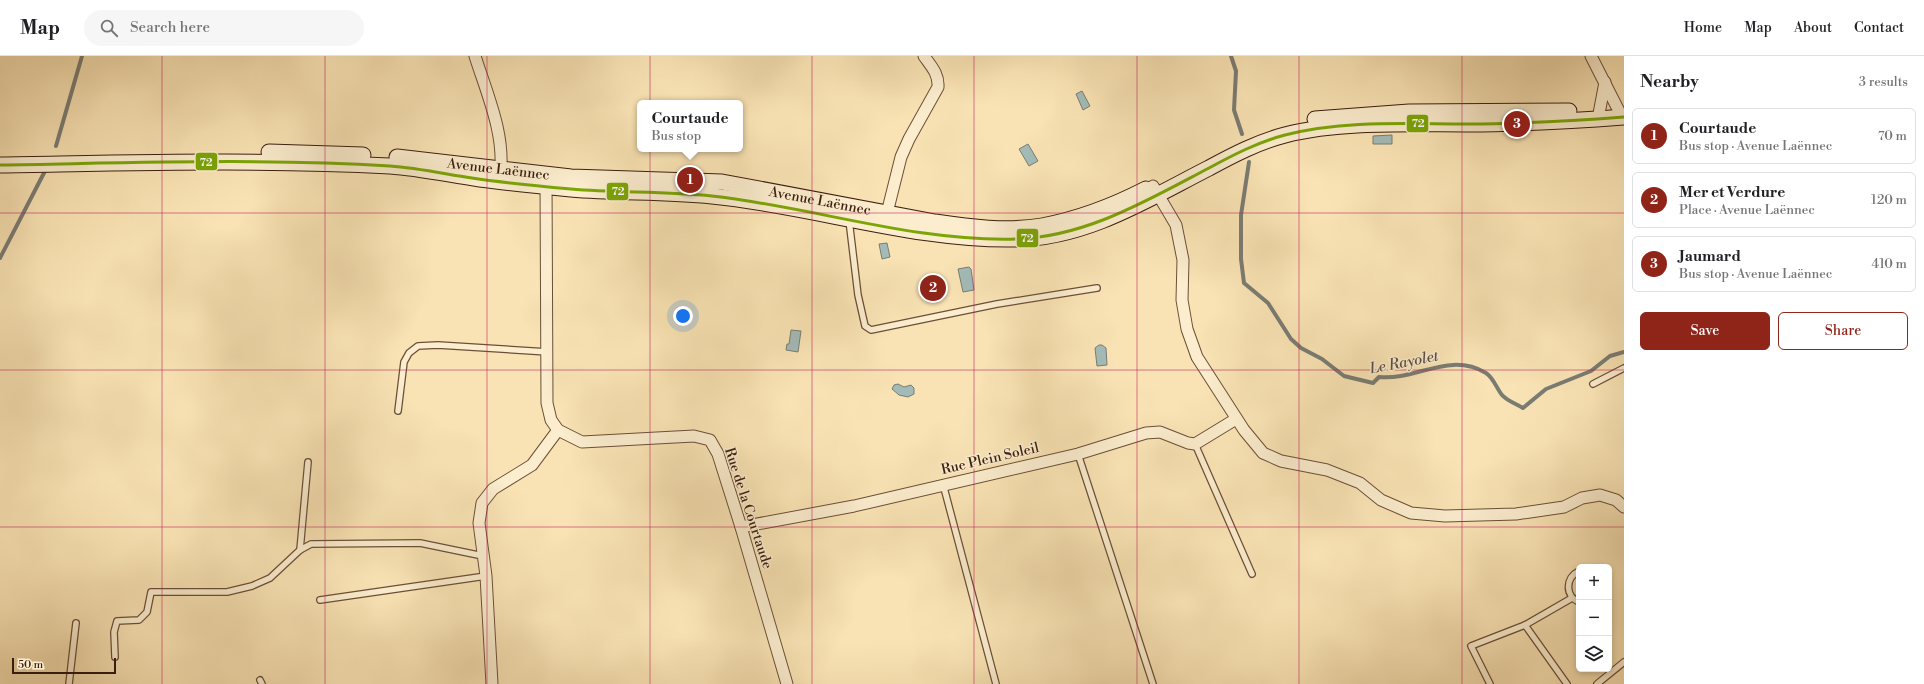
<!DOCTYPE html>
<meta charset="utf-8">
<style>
:root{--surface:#fff;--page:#f6f6f6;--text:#202124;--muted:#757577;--line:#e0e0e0;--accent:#8f2418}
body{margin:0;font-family:"Libre Bodoni",serif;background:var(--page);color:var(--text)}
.controls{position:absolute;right:12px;bottom:12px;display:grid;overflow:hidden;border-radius:6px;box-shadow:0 2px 6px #0003}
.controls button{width:36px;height:36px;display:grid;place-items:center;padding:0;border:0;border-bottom:1px solid var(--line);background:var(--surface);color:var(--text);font:20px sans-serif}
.scale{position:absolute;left:12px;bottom:10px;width:104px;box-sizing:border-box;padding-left:4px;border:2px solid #3c1e0f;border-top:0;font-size:11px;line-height:14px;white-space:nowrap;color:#3c1e0f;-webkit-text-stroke:3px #fbedce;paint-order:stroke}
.you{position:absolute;left:683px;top:260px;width:14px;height:14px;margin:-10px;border:3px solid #fff;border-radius:50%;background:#1a73e8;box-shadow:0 0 0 6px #1a73e833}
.badge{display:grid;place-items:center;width:26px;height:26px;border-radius:50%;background:var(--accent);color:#fff;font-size:13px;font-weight:700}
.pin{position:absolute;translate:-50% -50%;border:2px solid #fff;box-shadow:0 1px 4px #0006}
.popup{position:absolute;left:637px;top:44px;width:106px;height:52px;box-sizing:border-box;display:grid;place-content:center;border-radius:6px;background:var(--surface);filter:drop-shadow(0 1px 3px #0005);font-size:13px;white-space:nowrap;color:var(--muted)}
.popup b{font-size:15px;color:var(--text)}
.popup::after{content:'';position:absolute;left:50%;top:100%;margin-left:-8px;border:8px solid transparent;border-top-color:var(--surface)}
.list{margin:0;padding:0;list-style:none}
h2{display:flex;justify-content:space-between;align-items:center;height:52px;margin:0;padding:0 16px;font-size:17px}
h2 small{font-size:13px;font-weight:400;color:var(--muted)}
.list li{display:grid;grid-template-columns:26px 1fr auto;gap:12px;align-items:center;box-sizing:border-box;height:56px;margin:0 8px 8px;padding:0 8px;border:1px solid var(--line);border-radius:6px}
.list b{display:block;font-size:15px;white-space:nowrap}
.list p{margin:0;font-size:13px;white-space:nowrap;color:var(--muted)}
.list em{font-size:13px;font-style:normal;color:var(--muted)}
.actions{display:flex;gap:8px;padding:12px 16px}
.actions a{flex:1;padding:9px 0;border:1px solid var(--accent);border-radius:6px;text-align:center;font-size:14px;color:var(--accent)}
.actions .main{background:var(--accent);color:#fff}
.icon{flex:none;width:22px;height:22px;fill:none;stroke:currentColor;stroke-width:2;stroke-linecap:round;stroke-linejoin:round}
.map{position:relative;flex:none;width:1624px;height:628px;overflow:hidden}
header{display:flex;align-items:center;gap:24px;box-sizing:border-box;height:56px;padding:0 20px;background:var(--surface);border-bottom:1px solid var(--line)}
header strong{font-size:19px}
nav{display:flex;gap:22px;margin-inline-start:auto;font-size:14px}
.search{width:280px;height:36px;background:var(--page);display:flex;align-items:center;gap:10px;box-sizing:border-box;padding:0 14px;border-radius:22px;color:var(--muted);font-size:15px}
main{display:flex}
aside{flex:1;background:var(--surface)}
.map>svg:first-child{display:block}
.water{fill:#a3bbb8;stroke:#7a7c74}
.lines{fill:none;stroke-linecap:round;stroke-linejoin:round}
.stream{stroke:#7a7c74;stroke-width:4}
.service-casing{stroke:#6b4f38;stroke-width:8}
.minor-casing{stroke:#6b4f38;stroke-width:13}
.secondary-casing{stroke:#3c1e0f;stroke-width:17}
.service{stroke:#fbedce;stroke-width:5.5}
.minor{stroke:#fbedce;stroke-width:11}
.secondary{stroke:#fbedce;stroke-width:15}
.bus-1-casing{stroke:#fbedce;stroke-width:6}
.bus-1{stroke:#7ca506;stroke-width:3}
.grid{fill:none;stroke:#c2185b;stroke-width:1;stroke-opacity:0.55}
.labels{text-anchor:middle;stroke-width:3;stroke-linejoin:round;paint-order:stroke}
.street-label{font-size:14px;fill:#3c1e0f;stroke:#fbedce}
.water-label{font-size:15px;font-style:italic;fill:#5b4d42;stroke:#fbedce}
.line-badge{stroke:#fbedce;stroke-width:1.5}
.badge-label{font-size:11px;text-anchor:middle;font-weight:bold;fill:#fff}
</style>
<header>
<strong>Map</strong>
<div class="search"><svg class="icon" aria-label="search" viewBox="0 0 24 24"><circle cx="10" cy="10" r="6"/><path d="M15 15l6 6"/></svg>Search here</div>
<nav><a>Home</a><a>Map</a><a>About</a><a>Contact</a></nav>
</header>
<main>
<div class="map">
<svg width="1624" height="628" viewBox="0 0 1624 628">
<rect width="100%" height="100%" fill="#f9e3b4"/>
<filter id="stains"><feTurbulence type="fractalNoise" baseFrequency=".005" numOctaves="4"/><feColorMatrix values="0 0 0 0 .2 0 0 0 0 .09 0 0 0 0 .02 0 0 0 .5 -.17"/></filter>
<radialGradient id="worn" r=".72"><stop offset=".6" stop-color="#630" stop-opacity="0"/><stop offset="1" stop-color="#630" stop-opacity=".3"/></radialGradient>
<g class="water">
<polygon points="1082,35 1090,50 1083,54 1076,38"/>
<polygon points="1392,79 1392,88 1373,88 1373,80"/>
<polygon points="1028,88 1038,105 1029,110 1019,93"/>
<polygon points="887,187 890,201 882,203 879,188"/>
<polygon points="969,211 971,213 974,234 963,236 958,213"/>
<polygon points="791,274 801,275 798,296 786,294 787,288 789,288"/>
<polygon points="1099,289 1102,289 1106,292 1107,309 1097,310 1095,292"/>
<polygon points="898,328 904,331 911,329 914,332 914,338 908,341 899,339 892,333 894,329"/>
</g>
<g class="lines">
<g class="stream">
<polyline points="1231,0 1236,15 1234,54 1242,78"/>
<polyline points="56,90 82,0"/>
<path d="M1249,106L1241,159V203L1244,227L1268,247L1291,283L1301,292L1322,303L1344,320L1373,327L1379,321C1416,325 1449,295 1486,317C1493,321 1497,333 1502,339C1507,345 1517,348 1523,352L1546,333L1591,315L1610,300L1624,296"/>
<polyline points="0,202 45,115"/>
</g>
<defs>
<g id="service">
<polyline points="849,164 858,239 865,270 871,274 997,248 1097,232"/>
<polyline points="1593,328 1624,312"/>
<polyline points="398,355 404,306 409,297 418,290 438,289 548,296"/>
<polyline points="1195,388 1252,518"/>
<polyline points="1078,398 1153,628"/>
<polyline points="943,428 996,628"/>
<polyline points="300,494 308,406"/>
<path d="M1579,515C1565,522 1565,540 1579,546"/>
<polyline points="320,544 486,520"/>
<polyline points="115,601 114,576 117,565 139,564 147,556 151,536 227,536 252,530 270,522 300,494 311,488 420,487 483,500"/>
<polyline points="260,624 262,628"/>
<polyline points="69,628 76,567"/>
<polyline points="1490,628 1471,590 1525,569"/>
<polyline points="1567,628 1525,569 1572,542"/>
<polyline points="1597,628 1624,606"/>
</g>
<g id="minor">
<path d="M475,0C487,38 506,80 500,120"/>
<polyline points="1591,0 1622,61"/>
<polyline points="1598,63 1605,26"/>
<polyline points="546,123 547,347 551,364 558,374 582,386 694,380 710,384 718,398 741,471 787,628"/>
<polyline points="1153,130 1176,169 1183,204 1182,244 1187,273 1197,301 1244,374 1263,397 1281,405 1327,414 1360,427 1381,444 1411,457 1445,460 1516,458 1564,451 1582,442 1600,439 1616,444 1624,451"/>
<path d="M887,157L901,101L909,83L938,31C939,18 931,10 924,0"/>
<polyline points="741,471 854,450 1078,398 1146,377 1160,376 1188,387 1195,388 1236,363"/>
<polyline points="492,628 486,520 479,467 482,447 493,433 532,409 558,374"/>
</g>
<g id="secondary">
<polyline points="1315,63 1409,56 1569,55"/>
<polyline points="269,96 363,99"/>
<path id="s1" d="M397,101L571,121L722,126L935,166C969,171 1008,176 1042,170C1079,163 1113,150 1146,133"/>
<path d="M0,109C130,107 260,103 390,110C420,112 451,119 480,123C511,127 541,130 571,133C618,137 665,135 712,140C814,150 914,185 1016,183C1087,182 1148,143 1209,112C1233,99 1258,86 1285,79C1339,65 1410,68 1466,68C1519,68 1571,65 1624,61"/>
</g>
</defs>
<use href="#service" class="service-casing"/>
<use href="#minor" class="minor-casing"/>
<use href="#secondary" class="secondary-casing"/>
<use href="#service" class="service"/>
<use href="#minor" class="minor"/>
<use href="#secondary" class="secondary"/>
<defs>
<path id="bus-1" d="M0,109C130,107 260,102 390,110C418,112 445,118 472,122C505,127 538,130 571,133C618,137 665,135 712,140C813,151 913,186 1016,183C1086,181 1148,144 1209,112C1233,99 1258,86 1285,79C1344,64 1406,68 1466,68C1519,68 1572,65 1624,61"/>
</defs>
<use href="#bus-1" class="bus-1-casing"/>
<use href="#bus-1" class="bus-1"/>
</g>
<path class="grid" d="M162,0V628M325,0V628M487,0V628M650,0V628M812,0V628M974,0V628M1137,0V628M1299,0V628M1462,0V628M0,157H1624M0,314H1624M0,471H1624"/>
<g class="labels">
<g class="street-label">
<text dy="5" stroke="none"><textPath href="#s1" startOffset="102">Avenue Laënnec</textPath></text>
<text dy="5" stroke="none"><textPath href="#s1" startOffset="426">Avenue Laënnec</textPath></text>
<text transform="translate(990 402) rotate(-13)" y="5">Rue Plein Soleil</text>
<text transform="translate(749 452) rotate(72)" y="5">Rue de la Courtaude</text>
</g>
<g class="water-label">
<text transform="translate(1404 306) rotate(-11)" y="5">Le Rayolet</text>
</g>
</g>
<g class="line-badge">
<rect x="1406" y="58" width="23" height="19" rx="4" fill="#7ca506"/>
<rect x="195" y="96" width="23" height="19" rx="4" fill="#7ca506"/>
<rect x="606" y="126" width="23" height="19" rx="4" fill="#7ca506"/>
<rect x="1016" y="172" width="23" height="20" rx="4" fill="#7ca506"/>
</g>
<g class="badge-label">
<text x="1418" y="71">72</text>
<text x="206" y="110">72</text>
<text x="618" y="139">72</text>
<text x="1027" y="186">72</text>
</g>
<rect width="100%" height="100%" filter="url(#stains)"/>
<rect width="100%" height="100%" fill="url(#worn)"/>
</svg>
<div class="controls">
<button>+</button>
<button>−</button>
<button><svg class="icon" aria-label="layers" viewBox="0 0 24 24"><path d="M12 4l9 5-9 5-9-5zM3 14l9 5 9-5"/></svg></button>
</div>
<div class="scale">50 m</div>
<div class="you"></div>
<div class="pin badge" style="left:690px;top:124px">1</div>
<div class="popup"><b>Courtaude</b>Bus stop</div>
<div class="pin badge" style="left:933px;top:232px">2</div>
<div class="pin badge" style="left:1517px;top:68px">3</div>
</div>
<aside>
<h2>Nearby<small>3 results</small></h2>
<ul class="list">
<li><span class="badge">1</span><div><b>Courtaude</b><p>Bus stop · Avenue Laënnec</p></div><em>70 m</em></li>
<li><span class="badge">2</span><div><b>Mer et Verdure</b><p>Place · Avenue Laënnec</p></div><em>120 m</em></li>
<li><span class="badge">3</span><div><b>Jaumard</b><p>Bus stop · Avenue Laënnec</p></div><em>410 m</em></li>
</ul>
<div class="actions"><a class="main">Save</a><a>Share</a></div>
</aside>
</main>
